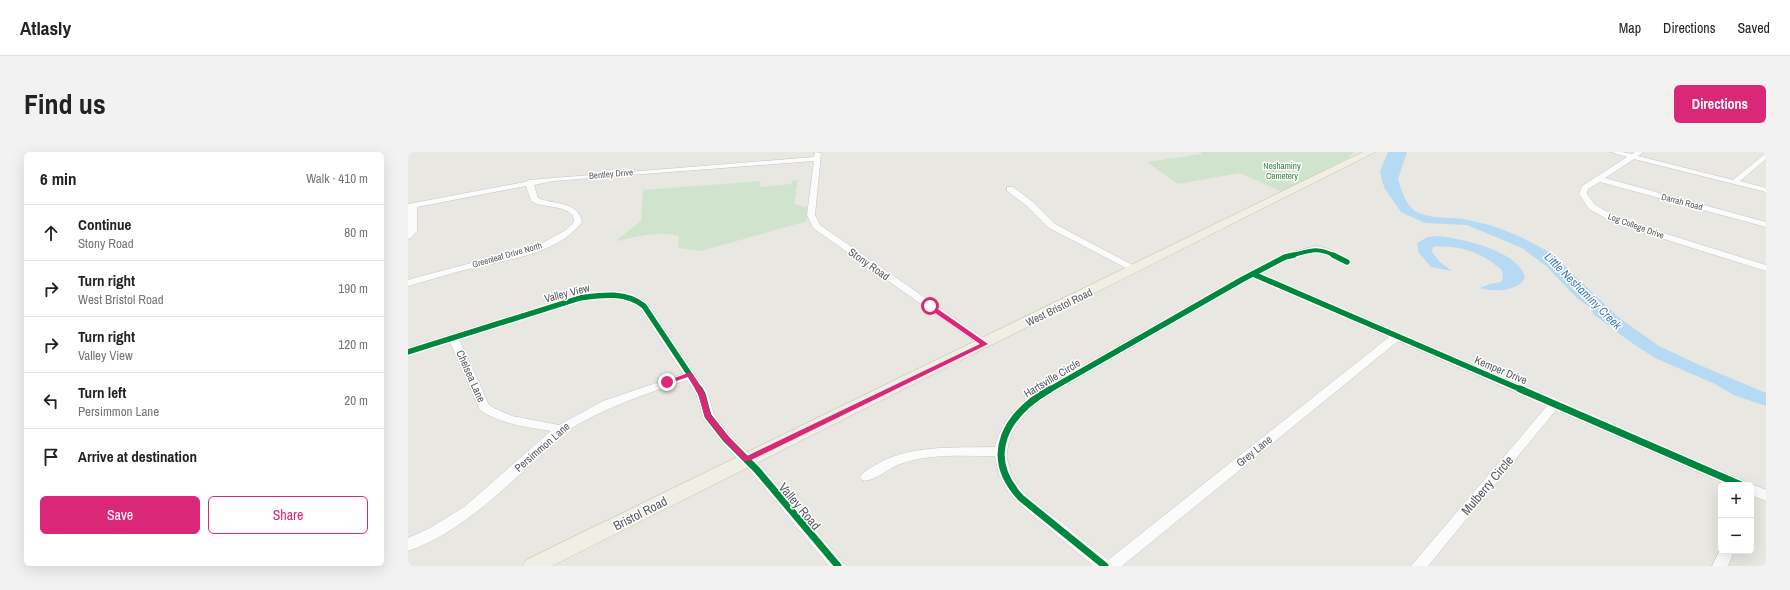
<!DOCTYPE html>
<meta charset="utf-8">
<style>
:root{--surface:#fff;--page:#f2f2f2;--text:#222;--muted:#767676;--line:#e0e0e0;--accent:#db2777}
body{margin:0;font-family:"Archivo Narrow",sans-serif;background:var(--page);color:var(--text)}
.controls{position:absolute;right:12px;bottom:12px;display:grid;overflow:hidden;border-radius:6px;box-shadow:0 4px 16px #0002}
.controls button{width:36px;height:36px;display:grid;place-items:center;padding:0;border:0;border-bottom:1px solid var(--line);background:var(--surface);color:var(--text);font:20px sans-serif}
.stop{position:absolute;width:12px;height:12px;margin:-9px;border:3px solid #db2777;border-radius:50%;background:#fff}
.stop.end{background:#db2777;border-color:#fff;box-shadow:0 1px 4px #0008}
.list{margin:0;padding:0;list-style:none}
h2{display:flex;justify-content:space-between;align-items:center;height:52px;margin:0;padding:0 16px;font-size:17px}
h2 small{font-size:13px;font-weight:400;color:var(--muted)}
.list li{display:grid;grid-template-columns:26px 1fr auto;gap:12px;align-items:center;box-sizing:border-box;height:56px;padding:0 16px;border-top:1px solid var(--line)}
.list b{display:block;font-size:15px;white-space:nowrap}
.list p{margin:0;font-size:13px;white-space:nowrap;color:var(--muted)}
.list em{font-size:13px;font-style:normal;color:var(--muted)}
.actions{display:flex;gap:8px;padding:12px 16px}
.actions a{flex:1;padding:9px 0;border:1px solid var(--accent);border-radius:6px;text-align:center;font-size:14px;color:var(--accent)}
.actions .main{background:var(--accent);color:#fff}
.icon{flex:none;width:22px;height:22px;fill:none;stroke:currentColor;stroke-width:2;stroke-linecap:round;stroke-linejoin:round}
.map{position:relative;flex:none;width:1358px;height:414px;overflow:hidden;border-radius:6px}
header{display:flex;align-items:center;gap:24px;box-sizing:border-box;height:56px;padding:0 20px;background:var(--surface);border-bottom:1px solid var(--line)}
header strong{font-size:19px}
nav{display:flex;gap:22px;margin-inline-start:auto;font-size:14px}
.intro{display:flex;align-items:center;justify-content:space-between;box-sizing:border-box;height:96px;padding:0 24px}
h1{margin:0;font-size:28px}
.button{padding:10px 18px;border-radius:6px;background:var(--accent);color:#fff;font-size:14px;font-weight:700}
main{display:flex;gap:24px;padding:0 24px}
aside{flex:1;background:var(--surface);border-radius:6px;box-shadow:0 4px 16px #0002}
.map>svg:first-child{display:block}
.green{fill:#d0e4cd}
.water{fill:#b6daf3}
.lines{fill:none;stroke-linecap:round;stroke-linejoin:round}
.minor-casing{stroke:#c5c5c4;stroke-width:1}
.major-casing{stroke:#cfc7b0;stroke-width:1}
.minor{fill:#fcfbfb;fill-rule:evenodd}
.major{fill:#f0efe5;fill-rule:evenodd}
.cycleway-far2-casing{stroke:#fff;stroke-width:6}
.cycleway-far1-casing{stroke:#fff;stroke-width:8}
.cycleway-casing{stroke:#fff;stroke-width:10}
.cycleway-far2{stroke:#00873e;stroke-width:4}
.cycleway-far1{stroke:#00873e;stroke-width:5.5}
.cycleway{stroke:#00873e;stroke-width:7}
.route{fill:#db2777}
.labels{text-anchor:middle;stroke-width:3;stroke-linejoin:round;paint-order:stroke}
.far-park-label{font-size:9px;fill:#387f3a;stroke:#fff}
.far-street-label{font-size:9px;fill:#585c60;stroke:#fff}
.street-label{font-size:11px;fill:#585c60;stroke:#fff}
.water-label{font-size:12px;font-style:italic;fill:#427ab2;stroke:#fff}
.near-street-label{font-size:13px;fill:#585c60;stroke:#fff}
</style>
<header>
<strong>Atlasly</strong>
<nav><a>Map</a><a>Directions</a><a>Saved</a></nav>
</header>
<div class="intro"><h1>Find us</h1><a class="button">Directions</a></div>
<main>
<aside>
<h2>6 min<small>Walk · 410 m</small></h2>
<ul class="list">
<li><svg class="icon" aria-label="ahead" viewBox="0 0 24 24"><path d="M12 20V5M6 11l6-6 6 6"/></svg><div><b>Continue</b><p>Stony Road</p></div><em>80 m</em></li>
<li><svg class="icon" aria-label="right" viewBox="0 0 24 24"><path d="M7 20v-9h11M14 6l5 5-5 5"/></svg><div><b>Turn right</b><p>West Bristol Road</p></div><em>190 m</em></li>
<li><svg class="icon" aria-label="right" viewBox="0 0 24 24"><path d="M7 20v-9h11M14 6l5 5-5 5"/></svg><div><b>Turn right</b><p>Valley View</p></div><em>120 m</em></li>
<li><svg class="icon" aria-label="left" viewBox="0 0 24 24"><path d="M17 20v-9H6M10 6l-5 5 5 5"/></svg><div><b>Turn left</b><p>Persimmon Lane</p></div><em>20 m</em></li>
<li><svg class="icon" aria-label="arrive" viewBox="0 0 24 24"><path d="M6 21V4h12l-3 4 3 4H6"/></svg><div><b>Arrive at destination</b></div></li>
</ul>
<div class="actions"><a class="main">Save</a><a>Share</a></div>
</aside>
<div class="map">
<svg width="1358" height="414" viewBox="0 0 1358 414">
<rect width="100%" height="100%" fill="#e8e7e2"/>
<g class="green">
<polygon points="793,0 946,0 940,6 874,40 832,21 770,32 739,10 793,2"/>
<path d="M390,28L386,52L399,55V69L293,99L270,96L271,84C251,78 229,85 208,89L233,69L235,38L353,29L351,35L383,32L384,29Z"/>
</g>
<g class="water">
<path d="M980,0H999L990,27C993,37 998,53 1007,59C1021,67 1040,65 1055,67C1090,73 1113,84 1144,102L1210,165L1251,194L1289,212L1358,241V254L1326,243L1307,232L1247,206L1224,191L1185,162L1184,157L1169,146L1138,114L1114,96L1059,73L1017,71L993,60L977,37L974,29L972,19Z"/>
<path d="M1029,84C1053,86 1112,99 1117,126C1108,140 1087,140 1072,136L1082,132L1093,130L1095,126L1094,119C1092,115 1088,114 1085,111C1068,98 1046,93 1025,95L1024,100L1032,110L1044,119L1023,115L1011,101L1009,91L1020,85Z"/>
</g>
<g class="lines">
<defs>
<g id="minor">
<path d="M407,0L413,1L407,63L412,73L581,190L582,192L581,194H573L405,76L399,63L406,9L145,29L126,33L130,46L132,47C147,52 171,50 174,70C148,104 95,108 56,118C37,123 19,129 0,134V128L3,127L131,93L158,78L166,70L165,64C156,52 136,57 123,49L118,34L9,55V79L3,86L0,87V52L117,30L121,28L406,5Z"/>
<polygon points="1203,0 1214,0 1224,2 1227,0 1235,0 1230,4 1325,28 1358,1 1358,7 1332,29 1358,36 1358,40 1226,7 1197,26 1358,70 1358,75 1192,30 1180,37 1179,42 1187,53 1214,68 1358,113 1358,119 1208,72 1181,57 1171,42 1174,34 1219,5"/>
<polygon points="599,35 605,35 625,50 647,72 732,117 730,119 724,119 641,76 619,54 599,39"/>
<path d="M908,94L921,97L944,110L942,112C932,114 923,103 914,101C897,96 867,114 852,122L1338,330L1340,333H1320L1148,258L1020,414H1003L1139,254L990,189L714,414H686L617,357L601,341L591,323L587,304C556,304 522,301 492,312C481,316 465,331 454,328L452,325C455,320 459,318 464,315C499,292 547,296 587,295C592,271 608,255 627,241L832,125L874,103ZM845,125L981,185L700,408C684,395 668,382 652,369C639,359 625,350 614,338C584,303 604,270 635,247Z"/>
<path d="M195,140C212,141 226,141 240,152L300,242L306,263L322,284L354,315L438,414H421L344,321L314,290L296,267L288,242L279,228C237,242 195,256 157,280C112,321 59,379 0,399V386L22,376L56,355L143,279C118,275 92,272 72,258L42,190L0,203V196L169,144ZM195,146L224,149L232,156L275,222L195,249L151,273L104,264L88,257L81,253L51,187L173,149Z"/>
<polygon points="1343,332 1358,338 1358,349 1343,343 1343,333 1340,333"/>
<polygon points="1313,396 1313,399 1326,399 1320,414 1304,414"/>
</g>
<polygon id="major" points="955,0 967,0 144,414 115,414 118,408"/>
</defs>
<use href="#minor" class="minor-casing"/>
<use href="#major" class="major-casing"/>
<use href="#minor" class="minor"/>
<use href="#major" class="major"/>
<defs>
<path id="cycleway-far2" d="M882,104C901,99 909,94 927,104"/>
<g id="cycleway-far1">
<polyline points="925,103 939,110"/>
<polyline points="845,122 1114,238"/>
<path d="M0,200L172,146C194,143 217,139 236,154L292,238"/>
<polyline points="641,238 835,127 877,105 886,103"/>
</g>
<g id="cycleway">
<polyline points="291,237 294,242 300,264 318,287 349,318 430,414"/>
<path d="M642,237C599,262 573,303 613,346L697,414"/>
<polyline points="1112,237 1333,333"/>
</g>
</defs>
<use href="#cycleway-far2" class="cycleway-far2-casing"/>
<use href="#cycleway-far1" class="cycleway-far1-casing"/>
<use href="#cycleway" class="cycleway-casing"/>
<use href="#cycleway-far2" class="cycleway-far2"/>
<use href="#cycleway-far1" class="cycleway-far1"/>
<use href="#cycleway" class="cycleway"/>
</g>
<polygon class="route" points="520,153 524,153 580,192 341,309 336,309 316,289 297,265 290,242 280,225 259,232 256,230 280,221 284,221 297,242 303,263 321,285 339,304 572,192 520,156"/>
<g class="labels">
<g class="far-park-label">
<text x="874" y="17">Neshaminy<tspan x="874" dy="10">Cemetery</tspan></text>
</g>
<g class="far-street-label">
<text transform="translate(203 22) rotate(-5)" y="3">Bentley Drive</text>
<text transform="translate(1274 50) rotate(15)" y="3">Darrah Road</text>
<text transform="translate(1228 74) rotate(20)" y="3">Log College Drive</text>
<text transform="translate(99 103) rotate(-16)" y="3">Greenleaf Drive North</text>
</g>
<g class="street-label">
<text transform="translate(461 112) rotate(35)" y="4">Stony Road</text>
<text transform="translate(159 141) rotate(-14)" y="4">Valley View</text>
<text transform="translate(651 155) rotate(-26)" y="4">West Bristol Road</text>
<text transform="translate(1093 218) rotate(23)" y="4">Kemper Drive</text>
<text transform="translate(63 224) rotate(66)" y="4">Chelsea Lane</text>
<text transform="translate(644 226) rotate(-31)" y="4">Hartsville Circle</text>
<text transform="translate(134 295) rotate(-41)" y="4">Persimmon Lane</text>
<text transform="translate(846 299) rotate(-39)" y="4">Grey Lane</text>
</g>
<g class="water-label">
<text transform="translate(1175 139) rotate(45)" y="4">Little Neshaminy Creek</text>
</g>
<g class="near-street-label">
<text transform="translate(1079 333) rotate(-50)" y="5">Mulberry Circle</text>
<text transform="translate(392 354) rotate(50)" y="5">Valley Road</text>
<text transform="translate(232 361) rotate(-27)" y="5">Bristol Road</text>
</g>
</g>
</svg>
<div class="controls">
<button>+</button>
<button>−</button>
</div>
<div class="stop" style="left:522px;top:154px"></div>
<div class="stop end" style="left:259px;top:230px"></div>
</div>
</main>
